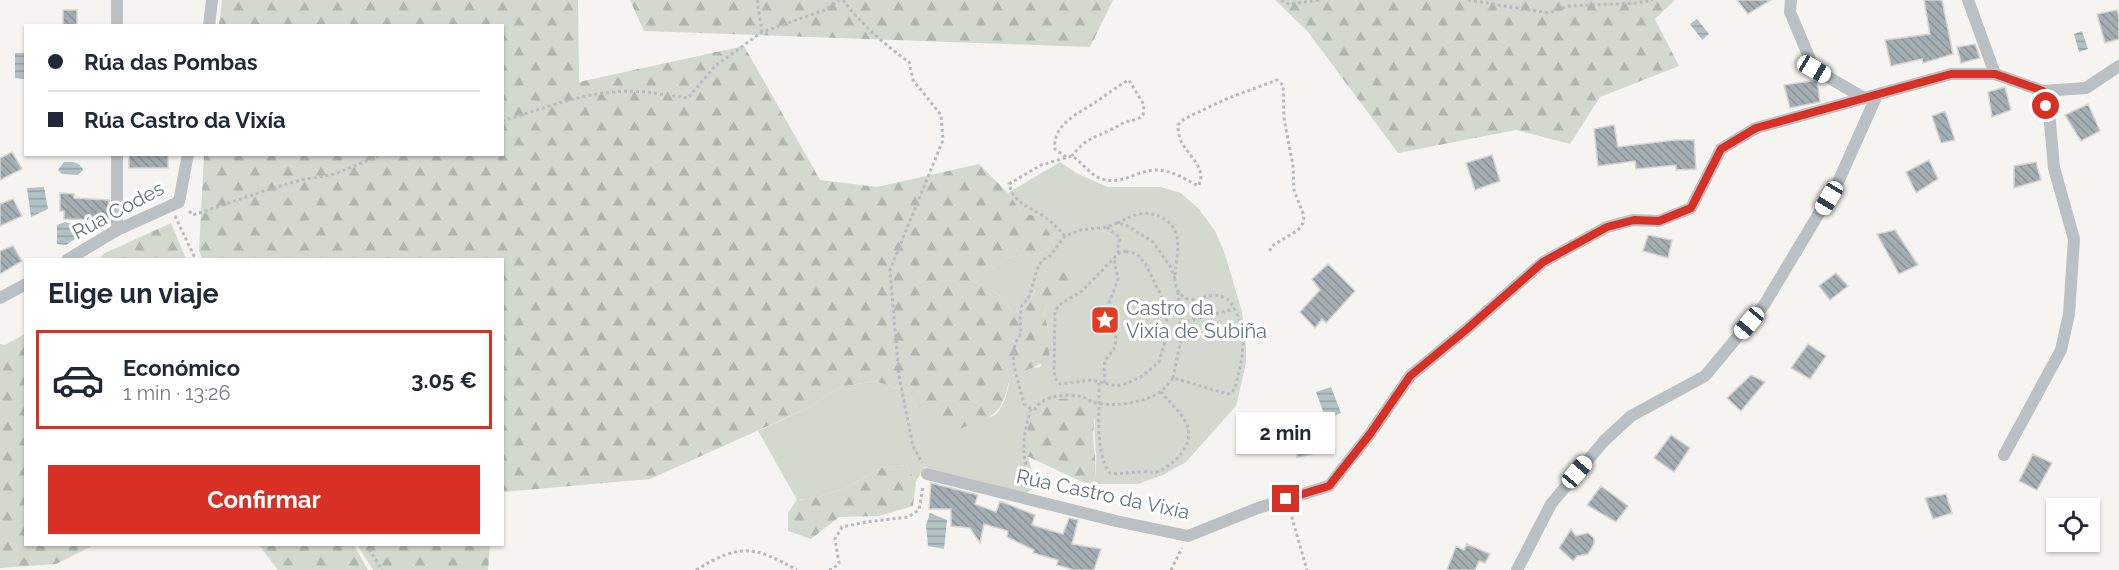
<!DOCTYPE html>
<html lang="es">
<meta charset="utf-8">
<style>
body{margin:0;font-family:Raleway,sans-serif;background:#f6f6f7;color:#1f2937;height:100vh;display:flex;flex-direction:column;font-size:22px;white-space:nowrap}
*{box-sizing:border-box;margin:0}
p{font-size:20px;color:#747a83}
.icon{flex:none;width:33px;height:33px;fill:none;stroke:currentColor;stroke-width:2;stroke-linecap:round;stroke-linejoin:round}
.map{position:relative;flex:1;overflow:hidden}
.side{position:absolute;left:24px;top:258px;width:480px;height:288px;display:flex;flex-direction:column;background:#fff;border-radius:0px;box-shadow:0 2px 4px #0004}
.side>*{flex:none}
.hud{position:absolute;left:24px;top:24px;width:480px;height:132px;border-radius:0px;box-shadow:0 2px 4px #0004;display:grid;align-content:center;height:132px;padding:0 24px;background:#fff}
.tools{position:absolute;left:2046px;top:498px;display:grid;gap:12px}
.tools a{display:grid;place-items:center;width:54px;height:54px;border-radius:0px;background:#fff;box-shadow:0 2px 4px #0004;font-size:30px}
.end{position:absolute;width:27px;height:27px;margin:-14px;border:8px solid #d93025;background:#fff;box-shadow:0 0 0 3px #fff}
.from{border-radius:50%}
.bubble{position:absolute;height:42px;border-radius:0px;background:#fff;box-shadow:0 2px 4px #0004;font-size:20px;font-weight:700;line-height:42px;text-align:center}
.car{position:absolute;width:18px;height:36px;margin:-18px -9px;border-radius:8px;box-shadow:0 0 4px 2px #0007;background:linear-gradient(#fff 24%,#345 0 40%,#fff 0 76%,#345 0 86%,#fff 0)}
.hud b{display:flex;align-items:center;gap:21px;height:57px;font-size:22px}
.hud b+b{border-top:2px solid #e0e1e3}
.hud i{width:15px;height:15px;background:#1f2937}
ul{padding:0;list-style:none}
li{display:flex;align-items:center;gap:18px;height:99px;margin:0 12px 9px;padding:0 12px;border:3px solid transparent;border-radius:0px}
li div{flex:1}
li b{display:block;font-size:22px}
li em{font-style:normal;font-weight:700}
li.current{border-color:#d93025}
li>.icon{width:54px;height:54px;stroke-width:1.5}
h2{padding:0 24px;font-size:27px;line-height:72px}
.primary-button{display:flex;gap:12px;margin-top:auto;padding:12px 24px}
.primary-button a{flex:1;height:69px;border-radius:0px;background:#d93025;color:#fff;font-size:24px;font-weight:700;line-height:69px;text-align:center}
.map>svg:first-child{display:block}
.green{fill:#d4d9d0}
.forest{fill:url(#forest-firs)}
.water{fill:url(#water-rules)}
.building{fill:url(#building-back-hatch);stroke:#d6d5d3;stroke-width:1.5}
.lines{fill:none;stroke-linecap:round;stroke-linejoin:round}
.path{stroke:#b7babc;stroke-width:3;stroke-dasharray:3 3;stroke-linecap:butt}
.minor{stroke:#bac0c3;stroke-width:12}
.route{stroke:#d93025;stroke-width:8}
.labels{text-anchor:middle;stroke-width:6;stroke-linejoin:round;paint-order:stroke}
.street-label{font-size:20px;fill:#637781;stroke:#fff}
.poi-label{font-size:20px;fill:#637781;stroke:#fff;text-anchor:start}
</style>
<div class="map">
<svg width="2119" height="570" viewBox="0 0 2119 570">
<defs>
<pattern id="forest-firs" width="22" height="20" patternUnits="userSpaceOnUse" patternTransform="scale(1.5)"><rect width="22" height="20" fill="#d4d9d0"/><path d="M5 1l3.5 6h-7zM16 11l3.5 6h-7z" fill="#b0b5ae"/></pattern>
<pattern id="water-rules" width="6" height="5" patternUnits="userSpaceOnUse" patternTransform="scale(1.5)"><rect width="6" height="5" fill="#b2c2c4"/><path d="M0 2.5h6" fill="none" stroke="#94a2a5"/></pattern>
<pattern id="building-back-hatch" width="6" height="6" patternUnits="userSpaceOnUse" patternTransform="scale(1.5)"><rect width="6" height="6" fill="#a4aeb2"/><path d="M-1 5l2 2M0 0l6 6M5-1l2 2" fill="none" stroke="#899296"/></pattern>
</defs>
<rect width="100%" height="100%" fill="#f5f4f0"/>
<path class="green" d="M1060 162 1076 173 1108 187H1161L1181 193 1199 209 1215 231 1225 254 1242 312 1246 347V363L1236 406 1186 462 1163 475 1138 484H1093C1100 463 1093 441 1095 419L1030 423C1025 446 1027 464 1038 485L1027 493 924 467 916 482 906 465 881 468 844 489 815 498 797 500 758 431 808 408 840 387 875 381 909 392 917 409C934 412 985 426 997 413 1006 402 1008 390 1010 377L1025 369 1040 367 1050 337 1044 313 1049 298 1070 294 1035 290 1028 305 1013 313 1004 299 991 289V271L1004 258 1044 252 1051 246 1022 213 1008 193Z"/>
<path class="forest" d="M222 0H578L579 82 744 46 820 180 877 187 979 164 1008 193 1022 213 1036 216 1050 234 1051 246 1044 252 1005 258 991 271V289L1004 299 1013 313 1028 305 1042 276 1077 270 1079 282 1071 294 1049 299 1044 313 1050 337 1049 357C1037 369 1025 369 1010 377 1001 419 994 415 957 430L917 409 909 392 875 381 840 387 808 408 650 479 503 492 502 260H203L199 251 204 155 502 154V26L219 25Z
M630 0H1113L1090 47 644 31Z
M1275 0H1675L1655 19 1679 66 1600 97 1570 144 1516 130 1398 153 1308 32Z
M171 223 186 259H100L103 254Z
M25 334 26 544 94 545 56 564 0 568V344L5 345Z
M1056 399C1068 399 1083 397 1091 408 1097 417 1093 427 1093 436 1094 453 1098 467 1093 484L1082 482 1027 456C1023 433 1031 405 1056 399Z
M906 465 916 482 913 506 879 516 839 517 811 539 788 531V513L797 500 815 498 844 489 881 468Z
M259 545H354L368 570H278Z
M357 545H490L488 570H373Z"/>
<path class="water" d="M1697 19 1709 34 1702 40 1690 24Z
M2082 31 2088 49 2079 52 2074 34Z
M15 53H25V79L15 78Z
M64 162C73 162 79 161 83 170L78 175 62 174 58 170Z
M44 187 48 209 31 217 27 188Z
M65 222 71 224 76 231 75 239 66 245 57 244V225Z
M1331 387 1341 413 1326 419 1316 392Z
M930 513 947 520 944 549 928 546 926 525Z"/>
<path class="building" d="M1737 0H1771L1748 14Z
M1924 0H1942L1953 54 1923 63 1922 59 1891 66 1885 40 1930 34Z
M63 10H77V26H63Z
M2117 10 2119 16V39L2105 43 2097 14Z
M1975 44 1980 58 1961 63 1957 47Z
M1817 80 1820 102 1790 108 1784 85Z
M2005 87 2011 110 1992 117 1988 92Z
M2088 104 2100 131 2081 141 2065 115Z
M1945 111 1955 140 1941 143 1932 116Z
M1614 125 1618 147 1675 140H1694L1696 169 1676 170V165L1636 169 1635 161 1598 166 1594 129Z
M12 152 22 169 0 180V158Z
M129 154H168V168H129Z
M1492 155 1500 181 1475 190 1466 163Z
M1929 160 1938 179 1916 193 1906 172Z
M2036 162 2041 180 2014 188V166Z
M60 193 74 194V198L109 200V220L64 219V211H60Z
M13 199 22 216 0 226V204Z
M1895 230 1918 265 1899 274 1877 234Z
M1648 235 1672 240 1668 258 1643 251Z
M13 246 22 261 0 274V251Z
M1328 264 1355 291 1326 323 1322 319 1315 328 1300 312 1320 290 1312 279Z
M1836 273 1848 286 1830 300 1819 286Z
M1808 344 1826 356 1810 379 1791 368Z
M1751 375 1765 382 1741 411 1727 398Z
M1315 424V435L1326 433 1329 451 1297 457 1299 428Z
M1671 435 1690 448 1674 472 1654 458Z
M2033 454 2052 463 2037 490 2019 481Z
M931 483 978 495 975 504 996 512 1000 501 1035 515 1032 525 1063 534 1069 518 1078 520 1072 544 1101 549 1094 570H1074L1057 565 1058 560 1033 553 1034 550 1007 537 1008 531 984 524 980 543 970 528 951 526V509H929Z
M1601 486 1628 506 1616 522 1587 505Z
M1946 494 1952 513 1933 519 1925 498Z
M1571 529 1576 536 1588 533 1594 538V544L1588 554 1577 556 1573 561 1559 548Z
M1467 544 1490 554 1485 563 1479 561 1475 570H1447L1456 546 1464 550Z"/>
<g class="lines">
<path class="path" d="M757 0 762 32
M843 0C859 22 886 46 909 62L913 80 941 115 943 140 890 270 899 376 913 446 922 463
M1281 0 1289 4 1319 0
M1468 0 1549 13 1568 6 1637 3 1653 0
M502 121C539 110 576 95 614 92 639 89 664 95 688 98L715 66 762 32 825 10 839 0
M1066 157 1055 149C1052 124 1080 113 1097 101 1108 94 1117 86 1129 80L1144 105 1143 115C1138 120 1133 120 1125 122 1121 124 1117 127 1112 129 1093 139 1087 137 1072 156
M189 211 193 215 267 190 301 180 335 174 383 154
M175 216 196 260
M1117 223C1134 215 1147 208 1164 219 1192 236 1167 273 1178 291 1190 309 1205 292 1220 296 1229 298 1232 304 1236 312 1248 338 1242 361 1235 388L1232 393 1228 394 1173 378C1169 382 1165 389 1160 392 1144 403 1114 407 1096 403 1091 402 1087 399 1083 397 1068 393 1043 395 1035 409H1031L1024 404 1013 362 1015 344 1021 333 1020 315 1022 305 1028 299 1032 288 1037 269 1042 260 1050 256 1065 236 1081 230 1107 227 1117 223 1126 225 1153 242 1170 266 1176 281
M1107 227 1120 238 1117 250 1119 253
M1065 236C1058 228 1052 222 1043 216 1029 207 1013 202 1009 184L1041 165 1072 156C1083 163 1090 175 1102 179 1121 185 1135 172 1153 170 1169 169 1184 178 1198 186 1208 170 1189 156 1182 143 1179 138 1178 131 1178 125L1184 119 1226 99 1277 80 1283 85 1284 118 1293 166 1294 190 1304 216 1303 223 1298 230 1272 246 1269 252
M1126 251 1137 254 1146 265 1166 306 1167 334 1159 362 1141 377 1125 384 1116 386 1092 380 1060 384 1055 378 1054 369 1055 312 1059 305 1082 291 1119 253Z
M1181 323 1234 309
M1173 378 1181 339 1178 291
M1099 383C1100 408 1094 453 1110 473 1122 475 1135 471 1148 472 1152 472 1153 473 1157 472 1174 465 1195 445 1187 425 1182 413 1169 402 1161 392
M1105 383 1104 367 1105 361 1115 347 1116 337 1112 327 1109 303 1118 279 1114 258
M1031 409C1022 438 1019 461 1036 488
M1290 511 1307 570
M366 544 382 570
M696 570C740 543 754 546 797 570
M829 570 833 569 839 563 835 539 842 527 866 522 908 517 919 510 923 487
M1171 570 1182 548"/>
<path class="minor" d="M117 0V26
M1791 0 1790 12 1814 69 1864 98
M1968 0 1995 74
M209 26 212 0
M117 154V230
M67 260 117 230 179 202 188 154
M0 298 26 284
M2004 455 2061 350 2069 314 2074 239 2054 168 2050 122 2043 91
M927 474 1116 521 1188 536 1258 508 1329 486 1370 434 1410 376 1467 329 1543 262 1607 227 1633 220 1659 221 1691 208 1721 149 1756 128 1951 74H1995L2043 91 2086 88 2119 66
M1517 570 1551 504 1604 441 1631 416 1705 376 1764 305 1839 180 1877 95"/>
</g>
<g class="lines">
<path class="route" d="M1286 499 1329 486 1370 434 1410 376 1467 329 1543 262 1607 227 1634 220 1659 221 1691 208 1721 149 1756 128 1951 74H1995L2043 91 2046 106"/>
</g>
<defs>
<g id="sight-square" transform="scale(1.5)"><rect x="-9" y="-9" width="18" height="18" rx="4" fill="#e23d23" stroke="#fff"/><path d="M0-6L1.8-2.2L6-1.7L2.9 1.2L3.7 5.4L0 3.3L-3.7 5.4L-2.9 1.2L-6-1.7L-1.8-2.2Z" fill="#fff"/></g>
</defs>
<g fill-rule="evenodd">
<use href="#sight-square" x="1105" y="320"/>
</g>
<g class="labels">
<g class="street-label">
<text transform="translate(118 210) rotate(-28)" y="7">Rúa Codes</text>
<text transform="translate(1103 494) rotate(12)" y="7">Rúa Castro da Vixía</text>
</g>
<g class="poi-label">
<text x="1126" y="315">Castro da<tspan x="1126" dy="23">Vixía de Subiña</tspan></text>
</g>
</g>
</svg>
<div class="tools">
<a><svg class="icon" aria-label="locate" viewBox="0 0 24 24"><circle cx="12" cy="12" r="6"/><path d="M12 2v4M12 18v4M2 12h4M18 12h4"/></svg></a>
</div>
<i class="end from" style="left:2046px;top:106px"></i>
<i class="end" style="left:1286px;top:499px"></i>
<div class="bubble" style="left:1236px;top:412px;width:99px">2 min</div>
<i class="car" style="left:1814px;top:69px;rotate:120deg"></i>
<i class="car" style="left:1829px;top:198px;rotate:211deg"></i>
<i class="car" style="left:1749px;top:323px;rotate:220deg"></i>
<i class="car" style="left:1577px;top:472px;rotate:40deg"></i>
<div class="hud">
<b><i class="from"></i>Rúa das Pombas</b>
<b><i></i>Rúa Castro da Vixía</b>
</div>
<section class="side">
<h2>Elige un viaje</h2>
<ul>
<li class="current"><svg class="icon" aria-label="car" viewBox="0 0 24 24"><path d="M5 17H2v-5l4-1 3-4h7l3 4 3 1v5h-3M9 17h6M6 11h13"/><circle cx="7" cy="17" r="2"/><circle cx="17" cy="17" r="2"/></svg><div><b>Económico</b><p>1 min · 13:26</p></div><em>3.05 €</em></li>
</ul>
<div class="primary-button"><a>Confirmar</a></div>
</section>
</div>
